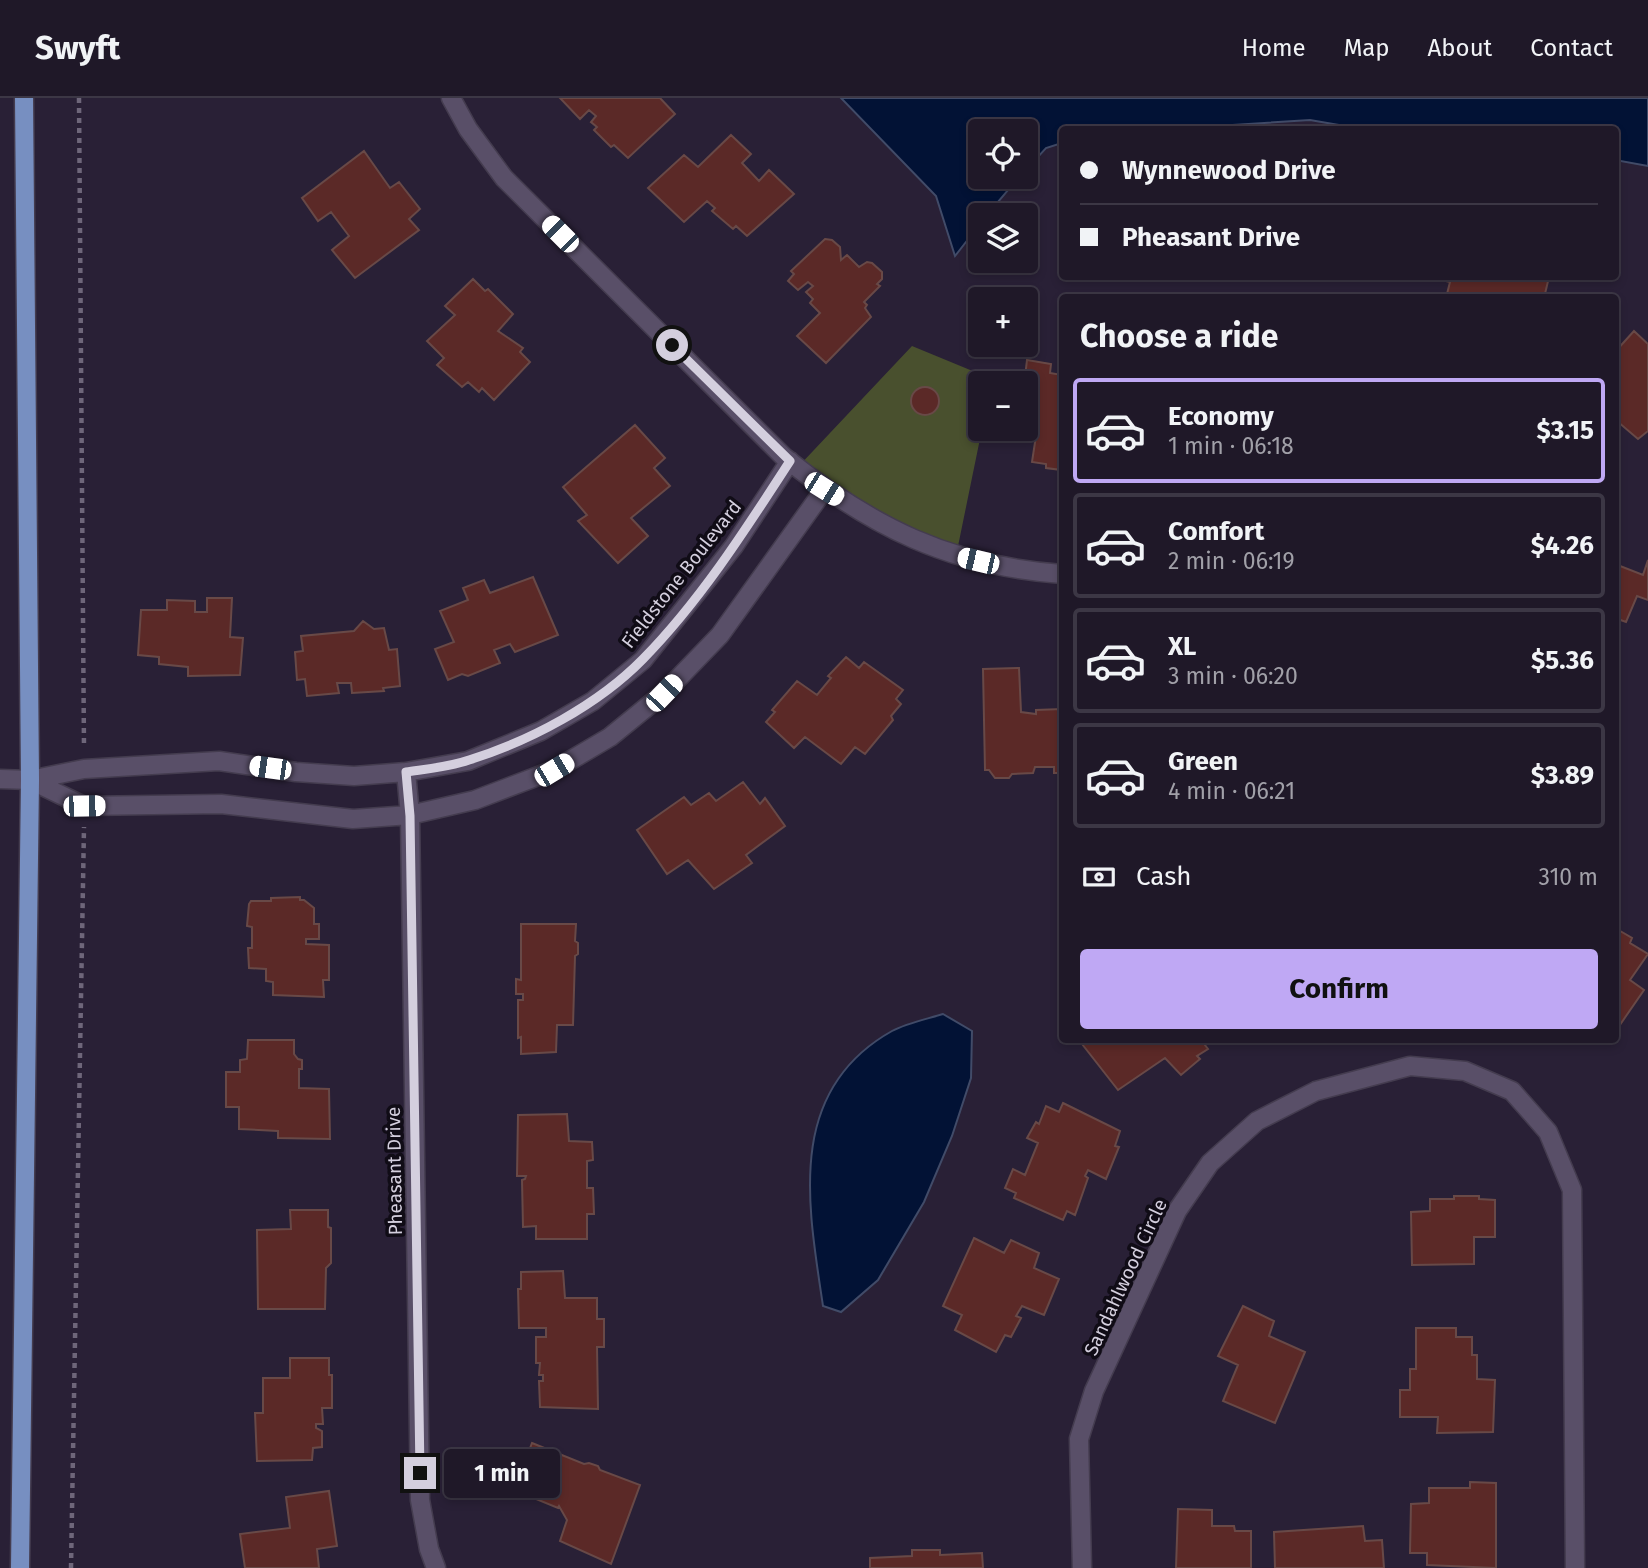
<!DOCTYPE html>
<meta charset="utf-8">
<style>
body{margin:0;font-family:"Fira Sans",sans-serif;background:#2c2534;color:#f1f3f6;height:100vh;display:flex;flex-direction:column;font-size:26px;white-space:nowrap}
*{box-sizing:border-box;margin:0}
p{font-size:23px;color:#a1a0a8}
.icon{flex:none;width:38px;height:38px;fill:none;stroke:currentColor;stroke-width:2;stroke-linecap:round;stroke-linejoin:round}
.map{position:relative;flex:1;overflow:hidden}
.side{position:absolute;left:1059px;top:196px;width:560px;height:749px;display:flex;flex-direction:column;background:#1f1828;border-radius:7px;box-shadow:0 4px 10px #0003,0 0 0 2px #3c3745}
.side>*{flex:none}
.banner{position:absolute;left:1059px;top:28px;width:560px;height:154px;border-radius:7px;box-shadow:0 4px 10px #0003,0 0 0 2px #3c3745;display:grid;align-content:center;height:154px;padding:0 21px;background:#1f1828}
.controls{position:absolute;left:968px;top:21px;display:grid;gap:14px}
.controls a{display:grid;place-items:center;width:70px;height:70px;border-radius:7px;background:#1f1828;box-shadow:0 4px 10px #0003,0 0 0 2px #3c3745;font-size:35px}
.end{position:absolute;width:32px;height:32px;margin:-16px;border:9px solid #d4cfde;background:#111;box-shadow:0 0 0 4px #111}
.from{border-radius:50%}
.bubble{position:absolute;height:49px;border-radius:7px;background:#1f1828;box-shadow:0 4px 10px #0003,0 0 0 2px #3c3745;font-size:23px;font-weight:700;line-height:49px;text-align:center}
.car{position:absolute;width:21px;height:42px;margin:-21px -10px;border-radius:9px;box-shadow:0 0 5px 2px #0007;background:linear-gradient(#fff 24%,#345 0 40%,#fff 0 76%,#345 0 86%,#fff 0)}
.banner b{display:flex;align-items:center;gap:24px;height:66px;font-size:26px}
.banner b+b{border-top:2px solid #3c3745}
.banner i{width:18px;height:18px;background:#f1f3f6}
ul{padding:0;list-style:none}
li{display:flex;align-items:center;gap:21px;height:105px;margin:0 14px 10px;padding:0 7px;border:4px solid #3c3745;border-radius:7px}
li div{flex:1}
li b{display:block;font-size:26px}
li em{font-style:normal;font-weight:700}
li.selected{border-color:#bfa8f4}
li>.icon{width:63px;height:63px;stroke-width:1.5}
h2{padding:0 21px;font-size:32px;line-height:84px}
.pay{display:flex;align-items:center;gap:18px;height:77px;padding:0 21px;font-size:26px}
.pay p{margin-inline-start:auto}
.action{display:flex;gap:14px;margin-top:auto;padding:14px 21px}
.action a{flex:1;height:80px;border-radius:7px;background:#bfa8f4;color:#111;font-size:28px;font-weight:700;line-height:80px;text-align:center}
header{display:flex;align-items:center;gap:42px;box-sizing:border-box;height:98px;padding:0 35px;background:#1f1828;border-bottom:2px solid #3c3745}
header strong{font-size:33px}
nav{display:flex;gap:38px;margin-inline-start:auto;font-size:24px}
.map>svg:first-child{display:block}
.green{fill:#49502e}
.water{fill:#021235;stroke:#414b68;stroke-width:2}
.building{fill:#5b2927;stroke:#684947;stroke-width:2}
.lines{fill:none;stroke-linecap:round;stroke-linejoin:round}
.minor-casing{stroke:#443c4f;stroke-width:21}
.major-casing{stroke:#443c4f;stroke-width:21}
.path{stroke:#6e667a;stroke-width:4.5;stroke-dasharray:5 5;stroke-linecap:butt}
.minor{stroke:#594f68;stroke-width:18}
.major{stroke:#778fc1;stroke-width:18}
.route{stroke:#d4cfde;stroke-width:9}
.labels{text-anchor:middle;stroke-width:7;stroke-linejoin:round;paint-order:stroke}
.street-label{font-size:19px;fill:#d4cfde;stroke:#100c16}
</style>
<header>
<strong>Swyft</strong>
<nav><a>Home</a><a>Map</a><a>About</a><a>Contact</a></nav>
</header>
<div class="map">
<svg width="1648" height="1470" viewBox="0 0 1648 1470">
<rect width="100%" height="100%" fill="#292036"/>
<path class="green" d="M912 248 992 281V285H980V331H982L956 458 797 370Z"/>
<path class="water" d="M841 0H1648V68L1615 62V32H1368L1310 22 1153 32H1062V45L1046 50 1026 72V33H980V79H1019L987 117H980V126L955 158 936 98Z
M943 916 972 933 971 980 952 1038 924 1104 878 1182 841 1214 823 1208C808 1107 785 993 892 933 907 925 927 921 943 916Z"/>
<path class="building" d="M560 0H660L675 16 628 60 614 47 611 49 594 32 597 29 591 24 596 18 589 12 580 21Z
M731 37 751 56 742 65 759 83 769 72 794 96 747 138 736 128 733 131 712 113 715 110 707 103 684 124 648 90 684 57 698 69Z
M364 53 390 90 399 84 420 111 409 121 419 132 355 180 332 152 349 138 331 114 318 123 302 100Z
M825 141 832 142 840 149 841 162 847 157 859 169 867 164 872 165 882 174V181L877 186 880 188 864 204 867 207 865 210 871 219 826 265 797 238 820 215 810 205 813 201 806 194 813 188 808 184 798 192 788 183 794 176 791 173Z
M1448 178H1547L1549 179 1544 200H1446L1450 184 1446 183Z
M473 181 485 193 488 191 513 216 498 233 523 250 520 254 530 264 494 302 482 290 479 294 468 284 462 289 437 267 444 260 427 243 455 217 445 208Z
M1634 233 1648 246V333L1638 341 1617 323 1615 325V254Z
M1027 262 1051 266 1050 275 1062 277V372L1046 370V366L1032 364 1036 338H1032L1031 343 995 337V331H1026V285H1002L1003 276 1025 279Z
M911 303a14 14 0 1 1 28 0a14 14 0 1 1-28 0Z
M635 327 665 360 654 370 670 388 631 420 648 438 618 465 578 423 587 417 563 389Z
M1648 462V502L1637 498 1626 524 1615 520V466L1643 477Z
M533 479 558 537 515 554 510 546 494 552 500 565 468 578 462 576 448 582 435 551 454 544 440 513 468 502 463 490 484 482 490 495Z
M207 500H232L230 539 243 540 240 577 188 578V569L159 566V559L138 557 141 512H167V502L195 503V514H207Z
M363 523 374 531 384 530 389 552 397 551 400 588 383 590 384 593 352 595 351 585H337L339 595 307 598 305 581 297 582 295 554 303 553 301 538 354 533Z
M846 559 859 570 864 564 903 592 896 601 901 606 891 618 893 622 865 656 855 649 841 666 805 639 794 650 766 624 775 614 772 612 797 583 817 597 831 580 828 578Z
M1019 570 1021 614 1036 616V612L1062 611V675H1054V669H1035L1033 675 1012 676 1009 680H995L989 672H985L983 571Z
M743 684 760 706 765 700 785 728 746 757 752 765 714 791 688 762 667 776 637 732 684 699 691 707 709 695 716 703Z
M300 799V802H304L314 810V826H319V841H306V846L329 847V882H323L324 899 273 897V884L266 883V871L249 870 248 850H252V829L247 828 249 806 251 803H271V800Z
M521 826H576L575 843 578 845V856L575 858 573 927H557L556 954 521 956V939L518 940V902H523V896H516V881L521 882Z
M1615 830 1632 840 1630 845 1648 856 1630 882 1644 892 1615 934Z
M248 942H294V956L298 961 302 962V971H299V990L329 991 330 1041 278 1040V1033L239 1031V1009H226V974H240V962L247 961Z
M1087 942H1201L1208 951 1197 958 1200 961 1181 977 1165 960 1118 992 1082 946Z
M1063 1005 1120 1033 1115 1048 1119 1049 1106 1081 1088 1072 1085 1078 1088 1080 1075 1117 1067 1113 1063 1122 1014 1100 1016 1095 1005 1090 1013 1071 1025 1077 1038 1045 1027 1040 1036 1024 1039 1026 1046 1008 1059 1014Z
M567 1016 569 1043 592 1044 593 1062 587 1063V1090H593L594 1116H587V1141H536V1128L523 1129 522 1082 525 1081 526 1078H517L518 1017Z
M1454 1098H1479V1101L1495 1102V1139H1474V1166L1412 1167 1411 1114 1430 1113V1101H1454Z
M290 1112H328V1129L331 1130V1165L326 1170 325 1211H258L257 1132 291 1131Z
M974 1140 1004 1155 1011 1142 1039 1155 1034 1170 1059 1181 1044 1217 1022 1208 1016 1218 1021 1220 1011 1239 1005 1237 996 1254 955 1232 962 1217 943 1208Z
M563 1173 565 1200H597V1221H604V1249H597L598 1311 540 1309 539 1283H543V1277H539L540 1265H536V1239H546V1230H519L518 1191H521V1174Z
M1243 1208 1274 1223 1269 1238 1305 1254 1275 1325 1223 1303 1238 1267 1218 1258Z
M1416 1230H1456V1239H1472V1257H1477V1281L1495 1282 1493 1334 1437 1335 1438 1319H1400V1292H1410V1271H1416Z
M290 1260H329V1277H332V1310H322L323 1326H316V1330L322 1333V1349L313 1350 312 1362 257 1363 255 1315H263V1280H290Z
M532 1345 584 1366 589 1365 598 1368 600 1372 640 1387 611 1466 560 1443 567 1422 559 1408 558 1410 514 1392Z
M1470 1384 1496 1385V1470L1427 1467V1455H1410L1411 1406 1429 1405V1390H1470Z
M329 1393 337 1448 317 1451 319 1470H245L240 1436 290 1430 286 1399Z
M1178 1411 1212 1412V1428H1234L1235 1433H1251V1470H1176Z
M1363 1428 1365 1443 1382 1442 1384 1470H1275L1274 1434Z
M912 1452H940V1457L982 1455 983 1470H870V1460L912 1458Z"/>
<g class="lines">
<g class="minor-casing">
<path id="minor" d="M451 0 468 31 504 80 784 359C871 429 950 468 1062 476
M406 674 410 717 420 1402 429 1451 436 1470
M0 681 30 682 84 671 219 663 296 674 354 678 406 674 468 663 541 633 593 603 643 562 734 448 790 363
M30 682 84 708 221 706 353 721 410 717 475 702 554 672 610 639 664 595 720 537 824 392
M1082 1470 1079 1341 1094 1293 1177 1113 1210 1065 1257 1023 1316 993 1410 968 1465 973 1512 993 1548 1034 1572 1092 1575 1470"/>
</g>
<g class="major-casing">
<path id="major" d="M20 1470 30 682 24 0"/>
</g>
<path class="path" d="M79 0 84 650
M71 1470 84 729"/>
<use href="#minor" class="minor"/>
<use href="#major" class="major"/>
</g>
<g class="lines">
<path class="route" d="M420 1375 410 718 406 674C426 671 449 669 469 662 530 643 598 607 643 561 700 503 746 431 790 363L672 247"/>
</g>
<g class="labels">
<g class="street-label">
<text transform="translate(681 476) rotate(-52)" y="7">Fieldstone Boulevard</text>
<text transform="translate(394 1073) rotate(-91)" y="7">Pheasant Drive</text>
<text transform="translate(1125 1179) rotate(-65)" y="7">Sandahlwood Circle</text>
</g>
</g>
</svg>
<div class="controls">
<a><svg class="icon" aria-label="locate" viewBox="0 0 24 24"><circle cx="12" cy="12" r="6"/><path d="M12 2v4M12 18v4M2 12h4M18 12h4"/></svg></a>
<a><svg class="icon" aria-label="layers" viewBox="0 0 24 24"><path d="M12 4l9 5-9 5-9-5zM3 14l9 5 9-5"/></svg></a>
<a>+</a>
<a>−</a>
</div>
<i class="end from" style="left:672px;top:247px"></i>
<i class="end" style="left:420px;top:1375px"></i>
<div class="bubble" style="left:444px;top:1351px;width:116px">1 min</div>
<i class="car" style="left:560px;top:136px;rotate:315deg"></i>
<i class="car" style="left:824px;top:391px;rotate:122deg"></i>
<i class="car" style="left:978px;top:463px;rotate:283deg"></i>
<i class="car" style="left:664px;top:595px;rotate:44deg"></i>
<i class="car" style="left:270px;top:670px;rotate:278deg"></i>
<i class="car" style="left:554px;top:672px;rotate:59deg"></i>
<i class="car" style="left:84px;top:708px;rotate:89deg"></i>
<div class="banner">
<b><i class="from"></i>Wynnewood Drive</b>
<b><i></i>Pheasant Drive</b>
</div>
<section class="side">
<h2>Choose a ride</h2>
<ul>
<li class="selected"><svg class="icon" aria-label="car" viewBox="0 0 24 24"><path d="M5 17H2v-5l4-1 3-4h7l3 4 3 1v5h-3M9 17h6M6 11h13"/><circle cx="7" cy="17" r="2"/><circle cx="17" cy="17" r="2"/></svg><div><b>Economy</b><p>1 min · 06:18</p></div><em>$3.15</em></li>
<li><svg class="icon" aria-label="car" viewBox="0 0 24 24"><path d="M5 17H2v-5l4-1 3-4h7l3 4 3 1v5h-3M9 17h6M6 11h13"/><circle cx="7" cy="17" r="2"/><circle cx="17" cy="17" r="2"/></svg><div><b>Comfort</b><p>2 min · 06:19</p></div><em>$4.26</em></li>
<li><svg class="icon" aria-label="car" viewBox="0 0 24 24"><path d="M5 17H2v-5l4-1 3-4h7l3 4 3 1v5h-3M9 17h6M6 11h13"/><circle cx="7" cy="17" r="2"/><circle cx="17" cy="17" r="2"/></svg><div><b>XL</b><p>3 min · 06:20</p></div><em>$5.36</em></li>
<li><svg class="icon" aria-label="car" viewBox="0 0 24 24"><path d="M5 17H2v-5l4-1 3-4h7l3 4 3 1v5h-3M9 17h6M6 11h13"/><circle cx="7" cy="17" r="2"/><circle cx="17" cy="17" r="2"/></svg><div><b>Green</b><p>4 min · 06:21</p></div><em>$3.89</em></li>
</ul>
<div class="pay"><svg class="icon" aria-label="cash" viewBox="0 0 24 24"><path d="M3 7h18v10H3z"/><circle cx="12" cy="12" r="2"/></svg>Cash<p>310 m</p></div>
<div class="action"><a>Confirm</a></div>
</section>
</div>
